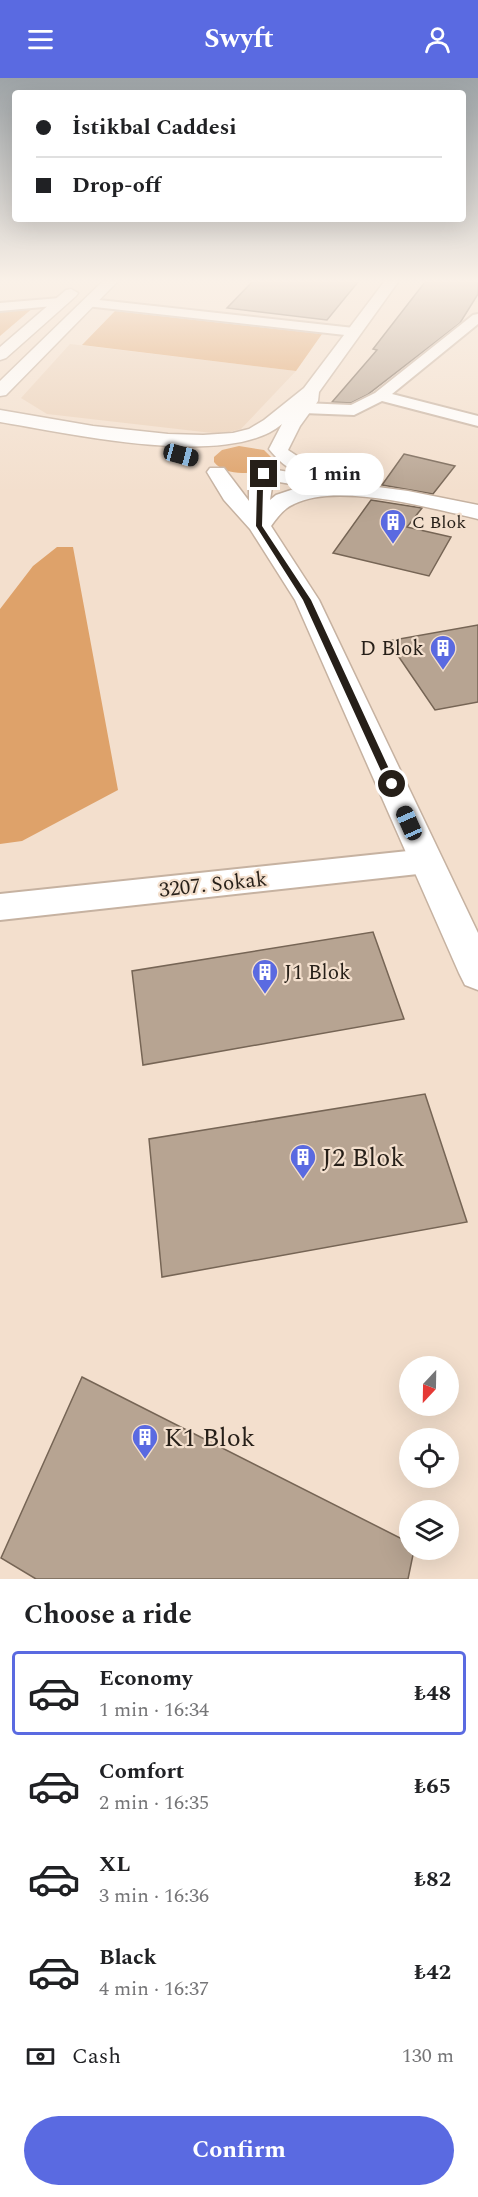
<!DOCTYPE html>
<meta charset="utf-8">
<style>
body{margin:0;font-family:Spectral,serif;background:#f6f6f6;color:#202124;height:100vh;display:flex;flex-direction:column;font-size:22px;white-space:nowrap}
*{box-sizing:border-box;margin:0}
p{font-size:20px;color:#757577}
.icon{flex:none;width:33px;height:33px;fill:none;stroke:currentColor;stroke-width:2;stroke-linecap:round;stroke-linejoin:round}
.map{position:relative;height:1501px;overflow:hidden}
.details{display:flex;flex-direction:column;background:#fff;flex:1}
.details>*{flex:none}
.top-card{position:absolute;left:12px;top:12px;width:454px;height:132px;border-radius:6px;box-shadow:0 6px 24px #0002;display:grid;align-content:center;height:132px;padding:0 24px;background:#fff}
.needle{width:39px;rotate:202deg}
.tools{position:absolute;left:399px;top:1278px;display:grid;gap:12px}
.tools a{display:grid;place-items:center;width:60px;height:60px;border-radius:50%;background:#fff;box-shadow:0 6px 24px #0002;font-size:30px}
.end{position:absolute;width:27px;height:27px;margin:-14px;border:8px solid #261f18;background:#fff;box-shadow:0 0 0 3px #fff}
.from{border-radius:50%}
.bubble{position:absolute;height:42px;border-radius:21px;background:#fff;box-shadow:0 6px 24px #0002;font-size:20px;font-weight:700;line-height:42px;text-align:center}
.car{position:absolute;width:18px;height:36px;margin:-18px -9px;border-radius:8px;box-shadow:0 0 4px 2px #0007;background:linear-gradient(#222 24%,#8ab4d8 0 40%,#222 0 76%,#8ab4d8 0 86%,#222 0)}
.top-card b{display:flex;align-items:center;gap:21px;height:57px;font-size:22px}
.top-card b+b{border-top:2px solid #e0e0e0}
.top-card i{width:15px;height:15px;background:#202124}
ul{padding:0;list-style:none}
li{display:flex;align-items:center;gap:18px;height:84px;margin:0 12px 9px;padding:0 12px;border:3px solid transparent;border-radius:6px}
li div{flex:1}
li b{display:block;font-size:22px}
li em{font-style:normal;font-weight:700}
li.active{border-color:#5a6ae1}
li>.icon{width:54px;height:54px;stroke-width:1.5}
h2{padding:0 24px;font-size:27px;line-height:72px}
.pay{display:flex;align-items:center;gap:15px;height:66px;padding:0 24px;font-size:22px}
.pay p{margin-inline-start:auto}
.button{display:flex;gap:12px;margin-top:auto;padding:12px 24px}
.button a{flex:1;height:69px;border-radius:36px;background:#5a6ae1;color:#fff;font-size:24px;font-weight:700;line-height:69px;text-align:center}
header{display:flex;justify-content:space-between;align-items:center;height:78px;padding:0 24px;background:#5a6ae1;color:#fff;font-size:27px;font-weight:700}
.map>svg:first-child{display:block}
.built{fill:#ebd1b9}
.green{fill:#dea26a}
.building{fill:#b7a492;stroke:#766555;stroke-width:1.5}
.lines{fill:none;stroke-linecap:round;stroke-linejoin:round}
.minor-casing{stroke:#c6b2a1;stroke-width:4}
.tertiary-casing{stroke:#c6b2a1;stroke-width:3}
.secondary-casing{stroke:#c6b2a1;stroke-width:3}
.minor{fill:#fff;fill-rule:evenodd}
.tertiary{fill:#fff;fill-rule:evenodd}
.secondary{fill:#fff;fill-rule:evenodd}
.route{fill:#261f18}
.labels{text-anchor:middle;stroke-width:4.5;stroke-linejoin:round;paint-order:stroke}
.far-poi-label{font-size:18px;fill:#261f18;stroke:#f3dfcd;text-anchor:start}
.poi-label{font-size:21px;fill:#261f18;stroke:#f3dfcd;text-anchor:end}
.street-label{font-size:21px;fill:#261f18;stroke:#f3dfcd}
.near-poi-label{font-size:26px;fill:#261f18;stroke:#f3dfcd;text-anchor:start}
</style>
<header><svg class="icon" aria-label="menu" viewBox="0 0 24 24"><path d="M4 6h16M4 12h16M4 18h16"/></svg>Swyft<svg class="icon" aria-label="person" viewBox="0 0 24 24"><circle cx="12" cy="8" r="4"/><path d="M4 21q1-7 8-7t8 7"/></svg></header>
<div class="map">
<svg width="478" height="1501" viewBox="0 0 478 1501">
<rect width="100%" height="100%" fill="#f3dfcd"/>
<path class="built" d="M70 266 296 293 241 351 221 356 47 336 21 320Z"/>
<path class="green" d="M34 229 0 258V232Z
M115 233 322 256 296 293 82 267Z
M239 368 264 372 272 380 271 385C258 398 226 399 214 384V379L222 372Z
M57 469H73L118 712 22 763 0 766V531L33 488Z"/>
<path class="building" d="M252 204H358L327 242 227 230Z
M425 204H478V216L460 245 367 317 351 325 332 324 377 272 373 271Z
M404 376 455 388 433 416 382 407Z
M371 422 422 430 407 449 451 459 429 498 333 475Z
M478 547V624L435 632 388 563Z
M373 854 404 941 143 987 132 893Z
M425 1016 467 1144 162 1199 149 1061Z
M82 1299 410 1465V1472H414L408 1501H36L1 1480Z"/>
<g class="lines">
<g class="minor-casing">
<path id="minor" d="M60 220 64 221 66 224 64 227 0 233V225Z
M90 221 354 250 361 254 354 258 86 228 84 225Z
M478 236V246L392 316 478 338V348L382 323 354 337 303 335 295 330 303 325 351 327 375 315 473 237Z
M427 771 437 775 442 783 437 791 427 795 0 842V816Z"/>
</g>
<g class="tertiary-casing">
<path id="tertiary" d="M384 204H398L319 314 318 323 300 348 288 372 306 384 354 399 357 403 355 406 408 413 478 427V441C431 430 337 404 294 426 284 430 277 440 271 448L319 522 478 855V912L465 907 459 895 295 522 250 451 224 422 207 394 210 390H224L249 423V412L257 392 264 390 302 396C287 391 278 382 269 371L282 346C229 392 67 355 0 344V332L93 348 168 356 203 357 233 355 249 351 264 342 304 310ZM273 403 303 408 276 417 270 422Z"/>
</g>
<g class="secondary-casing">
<path id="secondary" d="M102 204H117L6 317 0 318V303Z
M71 211 78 215 76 218 6 280 0 282V269L66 212Z"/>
</g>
<use href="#minor" class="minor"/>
<use href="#tertiary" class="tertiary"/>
<use href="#secondary" class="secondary"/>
</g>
<linearGradient id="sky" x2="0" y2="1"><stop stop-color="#9ea4a7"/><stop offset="0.49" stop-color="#faf1e8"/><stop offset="1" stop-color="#faf1e8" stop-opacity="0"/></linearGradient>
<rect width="478" height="414" fill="url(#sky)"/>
<path class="route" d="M264 394 267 396 263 411 262 448 311 522 396 706 395 708 392 709 387 706 303 522 256 448 257 411 261 396Z"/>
<defs>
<g id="building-pin" transform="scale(1.35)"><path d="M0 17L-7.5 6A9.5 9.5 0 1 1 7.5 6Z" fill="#5a6ae1" stroke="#f3dfcd"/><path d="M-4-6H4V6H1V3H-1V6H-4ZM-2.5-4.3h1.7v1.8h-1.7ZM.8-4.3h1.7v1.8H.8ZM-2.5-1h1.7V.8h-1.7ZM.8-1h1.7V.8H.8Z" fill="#fff"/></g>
</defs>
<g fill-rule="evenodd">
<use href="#building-pin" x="393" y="444"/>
<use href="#building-pin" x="443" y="570"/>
<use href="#building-pin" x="265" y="894"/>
<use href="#building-pin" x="303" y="1079"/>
<use href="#building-pin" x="145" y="1359"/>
</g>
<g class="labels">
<g class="far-poi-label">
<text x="412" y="450">C Blok</text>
</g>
<g class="poi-label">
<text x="424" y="577">D Blok</text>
<text x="284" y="901" text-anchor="start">J1 Blok</text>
</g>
<g class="street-label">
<text transform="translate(213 806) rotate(-6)" y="7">3207. Sokak</text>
</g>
<g class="near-poi-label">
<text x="322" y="1088">J2 Blok</text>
<text x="164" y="1368">K1 Blok</text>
</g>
</g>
</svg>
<div class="tools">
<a><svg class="needle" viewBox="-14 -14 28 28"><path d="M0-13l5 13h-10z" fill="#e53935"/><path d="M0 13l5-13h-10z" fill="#757577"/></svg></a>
<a><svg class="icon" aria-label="locate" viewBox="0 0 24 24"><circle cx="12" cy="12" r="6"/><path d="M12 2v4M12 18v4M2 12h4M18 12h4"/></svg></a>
<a><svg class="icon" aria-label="layers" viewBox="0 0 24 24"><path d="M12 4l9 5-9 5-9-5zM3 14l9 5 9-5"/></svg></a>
</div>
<i class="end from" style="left:392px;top:706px"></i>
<i class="end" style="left:264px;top:396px"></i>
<div class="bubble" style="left:285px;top:375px;width:99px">1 min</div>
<i class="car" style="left:181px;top:377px;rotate:105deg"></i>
<i class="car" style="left:409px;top:745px;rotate:336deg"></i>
<div class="top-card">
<b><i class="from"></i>İstikbal Caddesi</b>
<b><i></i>Drop-off</b>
</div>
</div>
<section class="details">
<h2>Choose a ride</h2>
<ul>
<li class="active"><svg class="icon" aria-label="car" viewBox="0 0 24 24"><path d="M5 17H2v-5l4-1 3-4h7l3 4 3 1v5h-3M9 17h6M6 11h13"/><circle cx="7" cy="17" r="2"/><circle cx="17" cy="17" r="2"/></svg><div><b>Economy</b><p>1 min · 16:34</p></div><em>₺48</em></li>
<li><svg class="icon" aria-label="car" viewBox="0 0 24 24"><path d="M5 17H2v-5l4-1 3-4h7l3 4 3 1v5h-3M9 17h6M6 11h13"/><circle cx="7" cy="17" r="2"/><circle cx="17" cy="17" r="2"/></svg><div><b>Comfort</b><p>2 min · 16:35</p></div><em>₺65</em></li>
<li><svg class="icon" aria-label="car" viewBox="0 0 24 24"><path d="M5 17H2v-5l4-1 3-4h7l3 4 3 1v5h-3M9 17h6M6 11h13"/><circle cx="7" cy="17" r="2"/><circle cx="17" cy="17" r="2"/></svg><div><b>XL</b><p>3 min · 16:36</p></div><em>₺82</em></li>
<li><svg class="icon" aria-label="car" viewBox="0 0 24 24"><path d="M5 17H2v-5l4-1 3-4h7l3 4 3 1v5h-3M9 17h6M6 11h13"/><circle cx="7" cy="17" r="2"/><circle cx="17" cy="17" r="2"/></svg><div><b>Black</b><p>4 min · 16:37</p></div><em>₺42</em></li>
</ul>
<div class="pay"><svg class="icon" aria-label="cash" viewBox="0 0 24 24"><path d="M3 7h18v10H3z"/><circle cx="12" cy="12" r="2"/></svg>Cash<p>130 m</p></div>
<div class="button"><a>Confirm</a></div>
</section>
